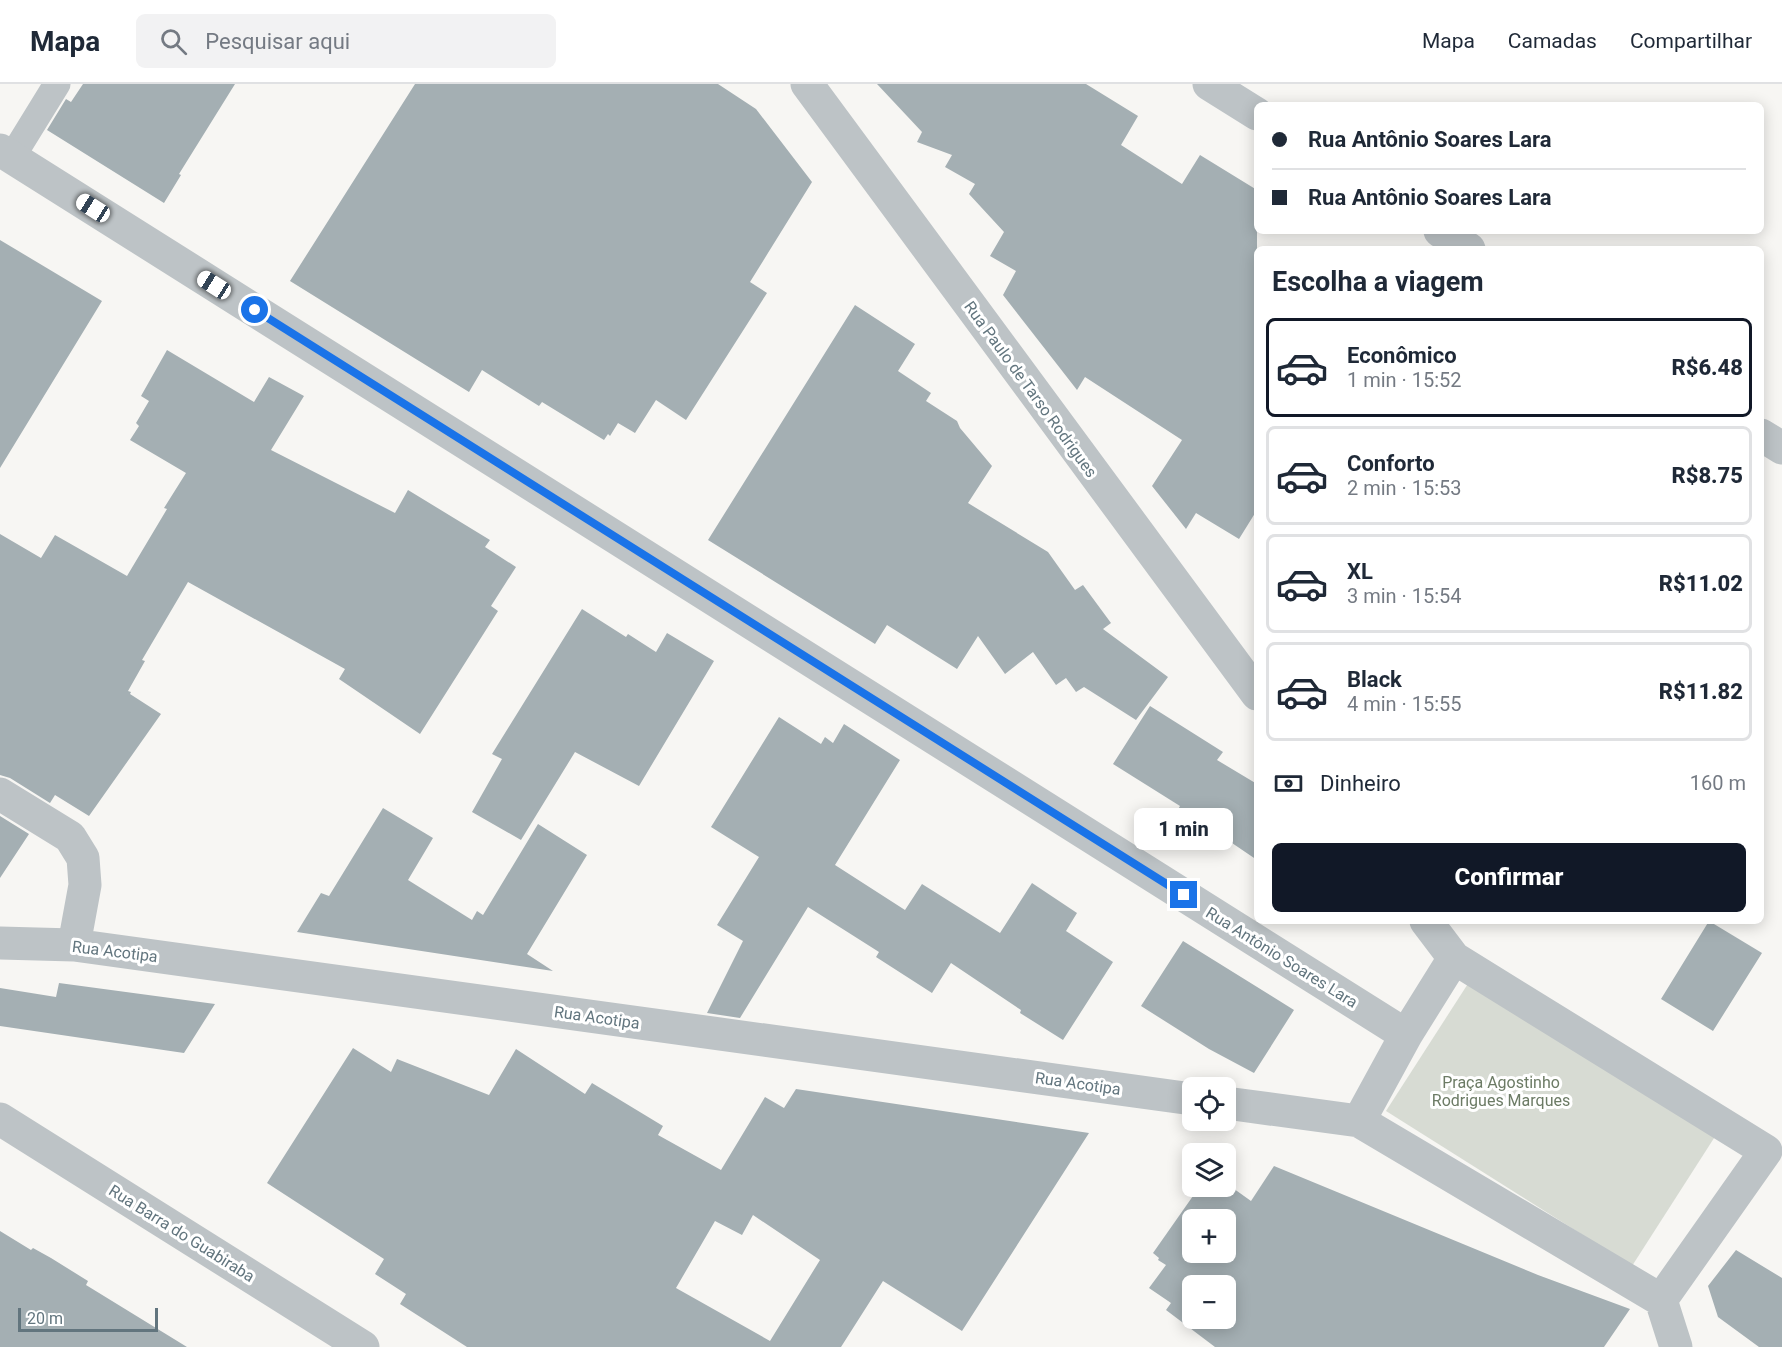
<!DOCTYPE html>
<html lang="pt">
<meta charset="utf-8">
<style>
body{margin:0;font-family:Roboto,sans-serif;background:#f2f2f3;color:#1f2937;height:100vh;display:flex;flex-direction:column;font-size:22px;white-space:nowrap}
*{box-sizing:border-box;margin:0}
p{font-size:20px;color:#747a83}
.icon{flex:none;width:33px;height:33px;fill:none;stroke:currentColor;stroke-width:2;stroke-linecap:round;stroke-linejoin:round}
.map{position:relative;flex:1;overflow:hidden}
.side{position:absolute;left:1254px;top:162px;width:510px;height:678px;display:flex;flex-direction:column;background:#fff;border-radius:9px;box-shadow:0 3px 15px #0003}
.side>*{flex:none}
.hud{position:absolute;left:1254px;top:18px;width:510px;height:132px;border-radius:9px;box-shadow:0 3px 15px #0003;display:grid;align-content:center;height:132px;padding:0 18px;background:#fff}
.fabs{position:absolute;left:1182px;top:993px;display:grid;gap:12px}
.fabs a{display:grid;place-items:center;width:54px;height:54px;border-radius:9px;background:#fff;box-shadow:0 3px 15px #0003;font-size:30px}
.scale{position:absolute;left:18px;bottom:15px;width:140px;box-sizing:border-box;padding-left:6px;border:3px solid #62757e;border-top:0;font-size:16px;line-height:21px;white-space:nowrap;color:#62757e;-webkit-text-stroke:4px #fff;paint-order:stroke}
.end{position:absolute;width:27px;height:27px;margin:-14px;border:8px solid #1a73e8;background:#fff;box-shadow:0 0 0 3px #fff}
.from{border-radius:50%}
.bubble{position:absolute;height:42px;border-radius:9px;background:#fff;box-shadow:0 3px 15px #0003;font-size:20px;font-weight:800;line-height:42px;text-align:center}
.car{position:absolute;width:18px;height:36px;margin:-18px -9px;border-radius:8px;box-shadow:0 0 4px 2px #0007;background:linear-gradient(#fff 24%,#345 0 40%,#fff 0 76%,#345 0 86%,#fff 0)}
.hud b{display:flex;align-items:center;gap:21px;height:57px;font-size:22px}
.hud b+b{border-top:2px solid #e0e1e3}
.hud i{width:15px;height:15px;background:#1f2937}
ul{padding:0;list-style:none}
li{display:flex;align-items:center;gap:18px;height:99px;margin:0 12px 9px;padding:0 6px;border:3px solid #e0e1e3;border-radius:9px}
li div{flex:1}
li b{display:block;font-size:22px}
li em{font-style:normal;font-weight:800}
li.selected{border-color:#111827}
li>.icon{width:54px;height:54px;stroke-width:1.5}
h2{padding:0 18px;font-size:27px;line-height:72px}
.pay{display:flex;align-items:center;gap:15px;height:66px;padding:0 18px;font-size:22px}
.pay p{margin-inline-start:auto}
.cta{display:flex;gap:12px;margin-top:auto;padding:12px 18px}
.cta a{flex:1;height:69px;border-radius:9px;background:#111827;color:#fff;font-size:24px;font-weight:800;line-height:69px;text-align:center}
header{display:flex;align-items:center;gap:36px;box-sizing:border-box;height:84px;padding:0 30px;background:#fff;border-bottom:2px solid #e0e1e3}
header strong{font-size:28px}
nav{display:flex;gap:33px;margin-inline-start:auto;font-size:21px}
.search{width:420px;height:54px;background:#f2f2f3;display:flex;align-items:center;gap:15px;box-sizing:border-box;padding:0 21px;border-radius:9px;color:#747a83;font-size:22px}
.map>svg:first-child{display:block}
.green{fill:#d7dbd3}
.building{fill:#a4afb3;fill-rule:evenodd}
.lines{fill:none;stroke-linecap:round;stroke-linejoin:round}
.service{stroke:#bdc3c6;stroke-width:27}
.minor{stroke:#bdc3c6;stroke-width:33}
.route{stroke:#1a73e8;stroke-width:8}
.labels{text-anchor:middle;stroke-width:6;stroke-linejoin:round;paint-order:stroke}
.street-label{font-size:16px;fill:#62757e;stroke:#fff}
.park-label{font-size:16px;fill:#6c7b65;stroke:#fff}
</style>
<header>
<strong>Mapa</strong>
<div class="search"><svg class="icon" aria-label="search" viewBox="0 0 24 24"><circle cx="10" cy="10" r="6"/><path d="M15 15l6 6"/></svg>Pesquisar aqui</div>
<nav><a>Mapa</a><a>Camadas</a><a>Compartilhar</a></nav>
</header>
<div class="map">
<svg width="1782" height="1263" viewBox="0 0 1782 1263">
<rect width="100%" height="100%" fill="#f7f6f3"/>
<path class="green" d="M1471 895 1716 1051 1632 1182 1386 1027Z"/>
<path class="building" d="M83 0H235L179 90 181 91 164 119 47 46 66 15 71 18Z
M415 0H718L756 25 812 98 750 198 767 209 686 336 656 316 635 349 618 339 610 352 608 350 604 356 542 318 539 322 482 286 469 308 290 197Z
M877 0H1086L1138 32 1121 61 1182 100 1200 71 1257 106V426L1239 455 1196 429 1186 445 1152 402 1182 356 1085 293 1077 306 1003 211 1016 187 990 172 1004 148 969 110 975 100 945 83 952 71 917 58 922 48Z
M0 156 102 217 0 384Z
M855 221 915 260 898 287 931 309 926 317 957 337 960 344 992 382 968 419 1048 468 1075 506 1083 501 1111 539 1103 545 1168 593 1136 636 1084 603 1076 608 1066 594 1056 601 1033 568 1005 590 978 552 957 585 887 541 875 560 708 456Z
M167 266 254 318 269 293 304 312 271 366 395 429 408 406 490 456 485 463 516 483 491 522 498 527 420 650 339 595 345 585 188 498 142 576 145 577 128 607 131 608 130 610 161 630 89 732 55 711 50 719 10 694 0 691V450L41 474 55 451 127 492 167 425 164 424 186 389 130 356 139 342 136 339 149 317 141 312Z
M582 525 626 553 628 550 656 568 667 549 714 577 639 702 575 668 521 756 472 728 502 675 492 670Z
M1150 622 1223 668 1217 676 1257 700V776L1232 759 1176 729 1180 722 1113 680Z
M779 633 821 660 825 653 833 659 844 640 900 676 835 781 905 826 922 800 1000 849 1032 799 1077 829 1066 847 1113 878 1063 956 1020 929 1021 926 951 879 932 909 876 873 879 868 808 823 740 934 707 929 743 857 717 841 759 773 711 743Z
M383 724 433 754 408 796 472 836 477 827 483 831 538 740 587 771 527 870 553 887 297 848 321 809 329 812Z
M0 732 29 750 0 794Z
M1709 837 1762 869 1713 947 1661 915Z
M1183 857 1294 926 1254 989 1209 965 1141 922Z
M59 899 215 920 184 969 0 942V904L56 913Z
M353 964 391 988 397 975 489 1011 516 965 585 1010 592 999 663 1042 658 1051 721 1086 765 1013 784 1024 796 1005 1089 1049 962 1247 883 1197 841 1263H467L400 1220 406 1210 375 1190 384 1175 267 1099ZM753 1131 820 1176 770 1257 676 1204 715 1137 742 1151Z
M1274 1082 1538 1191 1630 1225 1604 1263H1215L1166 1226 1171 1219 1149 1204 1166 1181 1158 1176 1159 1174 1153 1169 1200 1102H1230L1251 1117ZM1192 1136H1226V1168H1192ZM1192 1202H1226V1234H1192Z
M0 1147 31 1166 33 1164 51 1174 88 1197 86 1201 187 1263H0Z
M1736 1166 1782 1194V1263H1759L1718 1233 1708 1202Z"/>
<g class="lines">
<path class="service" d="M12 73 57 0"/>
<path class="minor" d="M807 0 1257 610
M1209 0 1257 30
M0 66 1406 951
M1440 147 1469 165
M1761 351 1782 364
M0 710 70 753 83 774 85 801 74 861
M1426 837 1454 874 1766 1067 1661 1216 1359 1037 1406 951 1454 874
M0 859 74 861 1192 1015
M1226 1019 1359 1037
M0 1035 363 1263
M1661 1216 1676 1263"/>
</g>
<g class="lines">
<path class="route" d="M255 226 1184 811"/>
</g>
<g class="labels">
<g class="street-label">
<text transform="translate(1031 305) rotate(54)" y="6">Rua Paulo de Tarso Rodrigues</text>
<text transform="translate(115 867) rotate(7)" y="6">Rua Acotipa</text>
<text transform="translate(1282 873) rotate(32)" y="6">Rua Antônio Soares Lara</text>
<text transform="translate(597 933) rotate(8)" y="6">Rua Acotipa</text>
<text transform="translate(1078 999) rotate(8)" y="6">Rua Acotipa</text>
<text transform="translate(182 1149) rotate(32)" y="6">Rua Barra do Guabiraba</text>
</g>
<g class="park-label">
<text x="1501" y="1004">Praça Agostinho<tspan x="1501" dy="18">Rodrigues Marques</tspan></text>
</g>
</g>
</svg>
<div class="fabs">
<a><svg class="icon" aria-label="locate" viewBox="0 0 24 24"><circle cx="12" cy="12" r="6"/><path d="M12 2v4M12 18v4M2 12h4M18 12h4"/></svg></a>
<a><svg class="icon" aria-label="layers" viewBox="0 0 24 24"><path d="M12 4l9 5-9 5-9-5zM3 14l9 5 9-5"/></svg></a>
<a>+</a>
<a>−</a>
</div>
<div class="scale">20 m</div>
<i class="end from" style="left:255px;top:226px"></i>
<i class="end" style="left:1184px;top:811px"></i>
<div class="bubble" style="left:1134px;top:724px;width:99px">1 min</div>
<i class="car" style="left:93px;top:124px;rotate:302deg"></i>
<i class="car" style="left:214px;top:201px;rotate:302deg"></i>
<div class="hud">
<b><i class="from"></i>Rua Antônio Soares Lara</b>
<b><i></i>Rua Antônio Soares Lara</b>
</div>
<section class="side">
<h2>Escolha a viagem</h2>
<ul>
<li class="selected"><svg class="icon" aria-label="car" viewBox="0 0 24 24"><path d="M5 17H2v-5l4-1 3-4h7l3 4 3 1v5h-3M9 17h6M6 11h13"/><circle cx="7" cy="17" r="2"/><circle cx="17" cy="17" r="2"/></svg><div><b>Econômico</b><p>1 min · 15:52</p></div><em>R$6.48</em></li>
<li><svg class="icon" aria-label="car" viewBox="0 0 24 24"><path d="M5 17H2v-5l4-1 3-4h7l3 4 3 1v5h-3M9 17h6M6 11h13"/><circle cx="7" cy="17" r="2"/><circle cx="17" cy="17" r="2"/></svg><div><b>Conforto</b><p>2 min · 15:53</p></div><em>R$8.75</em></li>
<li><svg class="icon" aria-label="car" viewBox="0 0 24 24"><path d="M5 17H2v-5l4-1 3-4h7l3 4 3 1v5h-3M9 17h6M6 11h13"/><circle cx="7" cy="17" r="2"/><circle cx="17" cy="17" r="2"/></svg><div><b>XL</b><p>3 min · 15:54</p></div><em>R$11.02</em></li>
<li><svg class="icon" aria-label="car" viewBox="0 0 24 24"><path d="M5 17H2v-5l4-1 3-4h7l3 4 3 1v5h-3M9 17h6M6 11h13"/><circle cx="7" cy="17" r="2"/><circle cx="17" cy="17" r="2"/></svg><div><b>Black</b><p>4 min · 15:55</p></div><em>R$11.82</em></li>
</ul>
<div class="pay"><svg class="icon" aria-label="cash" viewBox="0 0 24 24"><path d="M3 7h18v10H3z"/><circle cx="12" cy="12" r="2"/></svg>Dinheiro<p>160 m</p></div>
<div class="cta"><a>Confirmar</a></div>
</section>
</div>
